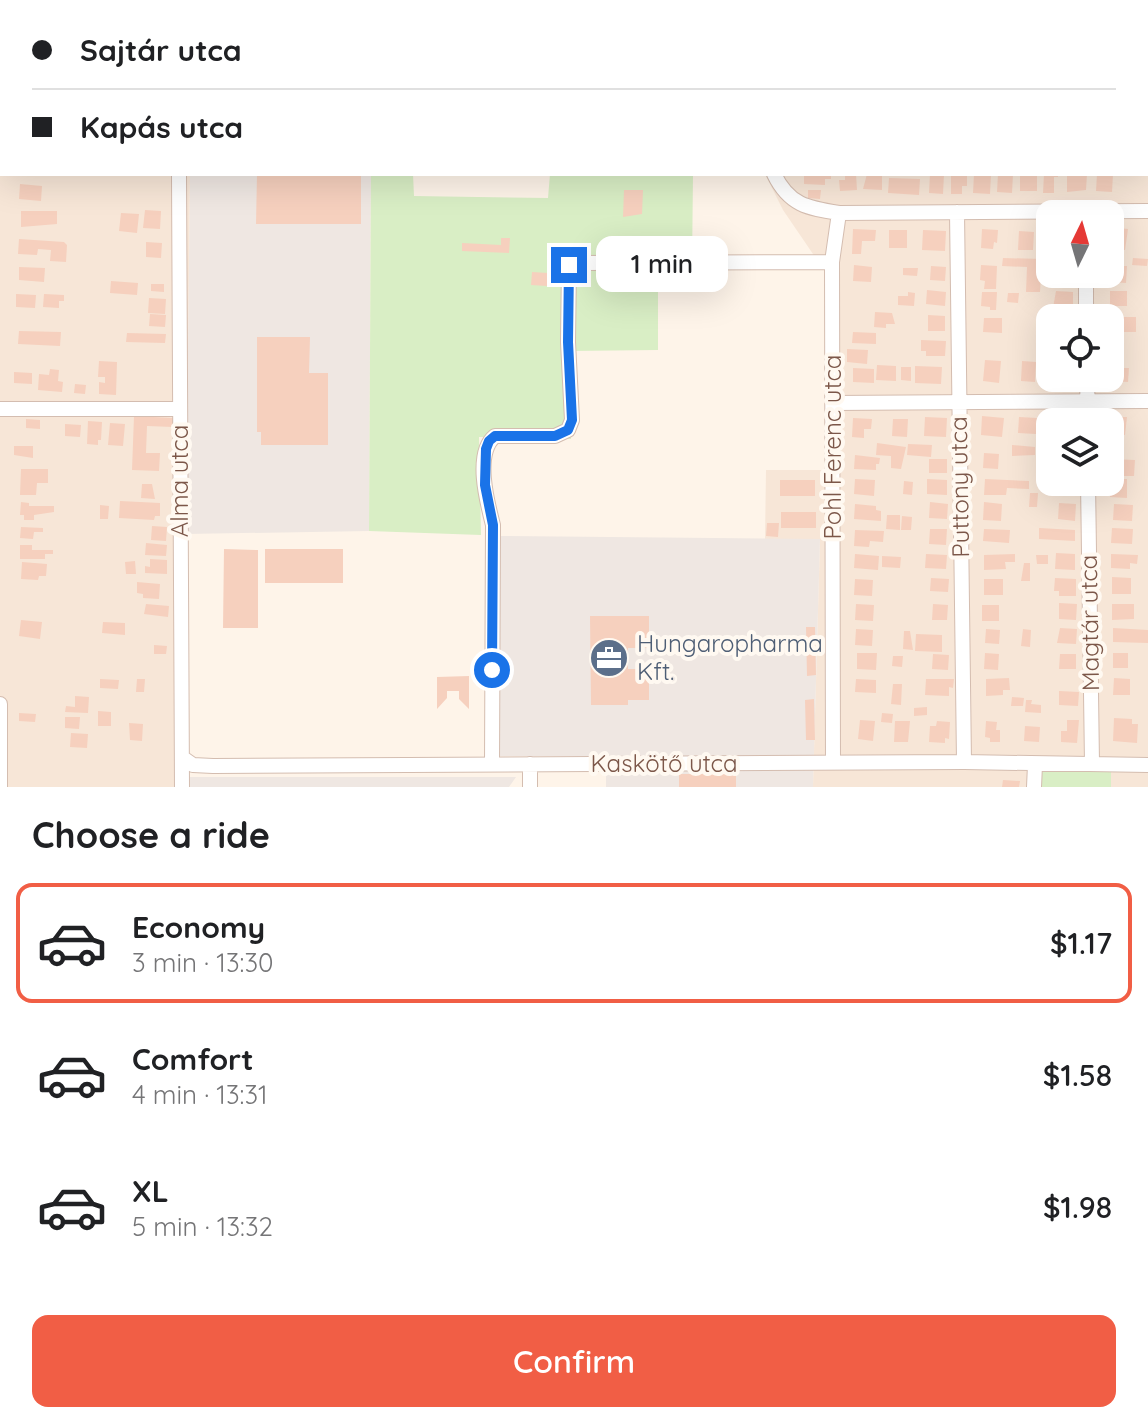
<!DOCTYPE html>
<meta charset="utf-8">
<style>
body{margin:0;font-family:Quicksand,sans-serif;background:#f2f2f2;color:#202124;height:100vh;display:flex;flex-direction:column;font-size:30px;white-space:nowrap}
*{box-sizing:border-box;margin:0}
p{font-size:26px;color:#757577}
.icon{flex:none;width:44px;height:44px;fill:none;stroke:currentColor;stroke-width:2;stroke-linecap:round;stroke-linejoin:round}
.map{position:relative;height:787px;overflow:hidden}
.details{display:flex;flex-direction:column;background:#fff;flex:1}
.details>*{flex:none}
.guide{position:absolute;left:0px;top:0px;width:1148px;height:176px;box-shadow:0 8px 32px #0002;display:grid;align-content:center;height:176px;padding:0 32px;background:#fff}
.needle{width:52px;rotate:5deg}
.buttons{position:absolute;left:1036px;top:200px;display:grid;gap:16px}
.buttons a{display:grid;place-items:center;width:88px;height:88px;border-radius:16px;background:#fff;box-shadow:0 8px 32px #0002;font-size:40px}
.end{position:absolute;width:36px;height:36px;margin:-18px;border:10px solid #1a73e8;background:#fff;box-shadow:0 0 0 4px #fff}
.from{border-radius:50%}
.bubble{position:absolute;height:56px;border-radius:16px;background:#fff;box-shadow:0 8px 32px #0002;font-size:26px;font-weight:600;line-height:56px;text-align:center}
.guide b{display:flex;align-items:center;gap:28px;height:76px;font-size:30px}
.guide b+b{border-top:2px solid #e0e0e0}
.guide i{width:20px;height:20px;background:#202124}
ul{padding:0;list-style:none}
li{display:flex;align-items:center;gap:24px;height:120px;margin:0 16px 12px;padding:0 16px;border:4px solid transparent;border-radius:16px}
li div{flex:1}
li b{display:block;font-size:30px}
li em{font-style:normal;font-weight:600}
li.current{border-color:#f15e45}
li>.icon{width:72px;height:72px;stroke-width:1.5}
h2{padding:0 32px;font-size:36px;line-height:96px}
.action{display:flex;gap:16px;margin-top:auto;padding:16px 32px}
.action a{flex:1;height:92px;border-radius:16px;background:#f15e45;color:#fff;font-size:32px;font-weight:600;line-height:92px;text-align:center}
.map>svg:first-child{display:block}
.residential{fill:#f7e6d7;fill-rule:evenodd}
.industrial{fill:#efe7e2}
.green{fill:#d9eec5}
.building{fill:#f6d0be}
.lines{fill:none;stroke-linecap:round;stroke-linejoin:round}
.minor-casing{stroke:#d4bdb0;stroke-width:16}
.minor{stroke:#fff;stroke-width:14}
.route{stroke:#1a73e8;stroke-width:10}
.labels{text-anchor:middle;stroke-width:8;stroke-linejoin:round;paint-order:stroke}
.street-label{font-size:24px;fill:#7c5749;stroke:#fff9f1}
.service-label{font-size:24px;fill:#4e5e75;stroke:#fff9f1;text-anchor:start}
</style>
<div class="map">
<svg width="1148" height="787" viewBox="0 0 1148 787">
<rect width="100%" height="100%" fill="#fef4e9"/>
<path class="residential" d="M0 0H191L2 2V174H190L184 787H0Z
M757 0H1148V787H1111V766L1039 787H813L820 540 765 539 766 470H825L828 276 783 210 765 174H1146V2ZM1050 214H1110V274H1050ZM1050 318H1110V378H1050ZM1050 422H1110V482H1050Z"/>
<path class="industrial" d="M190 174H371L369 531 186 534Z
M499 536 820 539 813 787H606V756H494Z
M184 777H516L509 787H184Z"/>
<path class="green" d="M371 174H413L414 196 548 198 550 174H693L692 267 658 265V350L569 351 571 439 479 437 481 535 369 531Z
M1040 765H1111V787H1040Z"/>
<path class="building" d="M257 174H361V224H256Z
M804 174 831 175V179H825V185L804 184Z
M845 174H856L857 190 840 191 839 180H845Z
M867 174H882V190L863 189Z
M930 174H944L943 194 929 193Z
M951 174H967V186H962V194H951Z
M974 174H991L990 194 973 193Z
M998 174H1013L1012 193 997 192Z
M1020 174H1037V191H1020Z
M1044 174H1058V177H1054V193H1043Z
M1067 174H1087L1086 190 1067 192Z
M1097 174H1113L1112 192 1096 191Z
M889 178 920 179 919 195 888 193Z
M20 184 42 186 41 201 19 199Z
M624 190H643L642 214 623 217Z
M808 190H821L820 199 808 198Z
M145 210 161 211 160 229 143 228Z
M21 211H57V224L21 227Z
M121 213 139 214 137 233 119 231Z
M1110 227 1128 229 1125 250 1110 249Z
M853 229 876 230 875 241H862L861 254H852Z
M982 229 998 230 997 243 994 242 993 249 981 248Z
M889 230H907V248H889Z
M923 230 946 231 945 251 922 250Z
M1019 231 1034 232 1033 250H1018Z
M501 238H510L509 253 462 251V243L501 245Z
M19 239 64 242 67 245 66 262 50 261 51 250 38 249 37 255 18 254Z
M146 242 162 243 161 258 146 257Z
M1003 258 1042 259 1040 292H1026L1027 267 1002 266Z
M1133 258 1148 259 1147 266 1132 265Z
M854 265 872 267 871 282 853 281Z
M981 265 997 266 996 289H984L985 281 980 280Z
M931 266 946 267 945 281 930 280Z
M1111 266H1127L1126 283 1111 282Z
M19 267 45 268 44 282 19 280Z
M903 268H918L917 276 903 275Z
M627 269H642L641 281H626Z
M532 272 548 273 547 286 531 285Z
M1053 274H1074L1073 281 1053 280Z
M111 281 138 283 137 295 110 293Z
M151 284H164V292L151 291Z
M927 290 946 292 945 306 926 304Z
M1056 291 1073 292V309L1053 308Z
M1110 291H1127V306H1110Z
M908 292 915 293 914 306 898 305V296H908Z
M982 292H997L996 310H990V307L981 306Z
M1008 293H1019L1018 303 1007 302Z
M16 294 36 295 35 308 16 307Z
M44 294 64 295V301H59V308L43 307Z
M149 298 166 299 165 314 148 313Z
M875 312 892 313 895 324H886V328L874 327Z
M150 314 166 315 165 327 149 326Z
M928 315 945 316V331H928Z
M1111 317H1136V332H1111Z
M984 318H1002V333L983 332Z
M19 331 61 332 60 346 18 344Z
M853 332 876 333V344L852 343Z
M127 333 166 334 165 343 126 342Z
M257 337H310L309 373H328V445H261V432H257Z
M921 340 946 341 945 356H926V351H921Z
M847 349 868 350 867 364 847 362Z
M985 360 1001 361 999 383 983 381Z
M99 361 117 362 116 395 99 394V382L105 383V377H98Z
M1022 361 1036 362 1035 382 1021 381Z
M1111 362 1122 363V368H1129L1128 382 1110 381Z
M877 365 896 366V381L876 380Z
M915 366 942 367 941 384 915 383Z
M901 367H911V381L901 380Z
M853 368 874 369V383L853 382Z
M50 369 59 370 58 381 63 382 62 392 38 390 39 374 49 375Z
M14 372 32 373V384L14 383Z
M75 384 86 385 85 394 74 393Z
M134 416 173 418V427L147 426 146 453H160L159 471 132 470Z
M982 416 1004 418 1002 437 981 435Z
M925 417 947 418 946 437 924 436Z
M1019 417 1037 418 1036 434 1018 433Z
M1110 417H1127L1125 435 1110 434Z
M853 418 872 419 871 429H864V438L852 437Z
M26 419 40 420V429L26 428Z
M893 419H908L907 437 892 436Z
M88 421 102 422 101 440H98V445L87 444Z
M110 423 125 424 123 446 108 445Z
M65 424 81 425 80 437 65 436Z
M877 443 906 447 901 469 891 468V456L876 455Z
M908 444 932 445 931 457 907 455Z
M1012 445 1035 447V455L1012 456Z
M14 446H33V458L14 455Z
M984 453 999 454 998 469 983 468Z
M855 455 880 458 879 464H876V470L854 469Z
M929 459H947V473H929Z
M1110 459 1135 460 1134 476H1110Z
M21 469H48V483H37L36 495H20Z
M855 479 875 480 874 496 854 494Z
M927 479 947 480V495L927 494Z
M985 479 1029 481V489L1007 488 1006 495H984Z
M1110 479H1127V498L1110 497Z
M780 480H815V496H780Z
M904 481 913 482 912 495 903 494Z
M1056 482H1075L1074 493 1053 492Z
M142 484H152L155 499 141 498Z
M1030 493H1038L1037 507H1029Z
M120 501 160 503V516H155L154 520 119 518Z
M21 502 29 503V506H54V512L34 515V520H24V515H20Z
M930 502 948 504 947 519 929 518Z
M984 502 1002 504 1001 521 983 520Z
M1059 503 1076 504 1075 521 1058 519Z
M855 504 876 506V510L881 511V521L854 519Z
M1114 504 1133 505 1132 521 1113 520Z
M100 505 109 506 108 519H100Z
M781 512H816V528H781Z
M887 515H900V530L886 529Z
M902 516 912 517 911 530H901Z
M767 523H779L778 537 766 536Z
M152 526 167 527 166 541 151 540Z
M21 527 43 528V532H34L33 539 20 538Z
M1039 528 1075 530V541L1039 539Z
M1112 528 1133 529 1132 544 1111 543Z
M930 529H947L946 545 929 544Z
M984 529 1010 530 1009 543 983 541Z
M855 530 884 531 883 542 870 541 869 547 854 546Z
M146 543 167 545 166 556 145 555Z
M20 545H32V550H53V554H45V559H20Z
M224 549 258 550V628H223Z
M265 549H343V583H265Z
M1056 553 1075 554V570L1055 569Z
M855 554 879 556 878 570 854 568Z
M926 554 947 555 946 569 925 568Z
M1015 554V562H1005L1006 569 984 570V555Z
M1111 554 1138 555 1137 564 1130 563V569L1111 568Z
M1036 555H1048V564H1037Z
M882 556 901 557 900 568 882 567Z
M150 559 167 560V574L145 573V566L150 567Z
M135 561 136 574H126L125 562Z
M22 562 47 564 46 576H39L38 580 21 579Z
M1024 563H1030V581H1021Z
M1112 577 1131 578V594H1112Z
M931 578 949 579 948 592 930 591Z
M1055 578 1076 579V596H1059V591H1054Z
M855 579 873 580 872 596 854 595Z
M984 579H1003V595H984Z
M137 582 160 584 159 599 143 598V594L137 593Z
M1059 603 1077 604 1076 620 1059 619Z
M146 604 169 606 168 617 144 614Z
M856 604 874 605 873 621 855 620Z
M933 604 948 605 947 620H932Z
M1112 604H1134V619L1112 620Z
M982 605H999V621H982Z
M590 616H649V648H628V669H649V700H628V705H591Z
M21 620 42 622 40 639 19 636Z
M103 622 125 623V635L102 633Z
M806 627H815L816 675 807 676Z
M1060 628 1077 629 1076 644 1057 643Z
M1113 628 1148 630V643L1113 642Z
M856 629 873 630 872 646 855 645Z
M986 629 1000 630 999 644 985 643Z
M1023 629 1031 630 1030 647 1021 646Z
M904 631H910L913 650 903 649Z
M916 634 942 635V652L915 651Z
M154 645 167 646 166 654H154Z
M857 653H877L876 670 857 669Z
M985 653 999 654 998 670 984 669Z
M1113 653H1128V668H1113Z
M933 654 949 655 948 670 932 669Z
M1060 654H1076V669H1059Z
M893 656H903L902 667 892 666Z
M469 676V709L459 699V691H447V698L437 709V677Z
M1009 678 1010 690H1003V695L986 696V679Z
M1114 678 1130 679V695H1113Z
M100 679 119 680 118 689 100 688Z
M137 679H145L144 692H136Z
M856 679 876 680V693L855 692Z
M926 679H954L953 688 949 687V696L925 695Z
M893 684H902L901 705 891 704Z
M1059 691 1079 692 1078 706 1059 705Z
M75 696 89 697 88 713 65 712 66 706 75 707Z
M1012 697 1024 698 1023 706H1011Z
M814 699 815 740H806L805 700Z
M1026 700H1032L1031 704 1041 705V713L1025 712Z
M927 707V715L914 716V708Z
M98 711 111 712V726H98Z
M19 713 36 714 35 722 19 721Z
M882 713 893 714 892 723 881 722Z
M65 717H80L79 729 65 728Z
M1114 718 1132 719V724H1138L1137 743 1113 741Z
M860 720 875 721 873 741 858 739Z
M1067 720H1079L1077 743 1061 742V731H1067Z
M895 721H910L908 742H894Z
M937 721 950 722 949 739 945 738V743L929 742 930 726H936Z
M986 721 997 722 996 730H1000V742H990V738L985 737Z
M129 723 143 724 142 741 130 740Z
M1025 726 1040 727 1039 742 1024 741Z
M71 733 88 734 87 748 70 747Z
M679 774H736V787H679Z
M1003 780 1020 781 1019 787H1002Z"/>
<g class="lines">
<g class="minor-casing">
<path id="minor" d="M178 2V0
M764 2V0
M1146 51H1148
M179 174 182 787
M774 174C789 205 807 208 839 213L832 262 833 763
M957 212 964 762
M839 213 1148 211
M1086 274V318
M1087 378 1088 422
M833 403 1148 401
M0 409H180
M1088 482 1092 763
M0 704V787
M183 758 193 765 213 766 964 762 1148 765
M492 764 493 525C487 502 474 453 495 436H555L568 430 572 420 568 342 569 265 578 263 832 262
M530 787V764
M1034 787 1035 765"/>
</g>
<use href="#minor" class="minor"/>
</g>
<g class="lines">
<path class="route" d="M492 670 493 525 485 485 486 449 489 441 495 436H555L568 430 572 420 568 342 569 265"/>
</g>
<defs>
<g id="office-disc" transform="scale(2)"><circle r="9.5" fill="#5c6f8a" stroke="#fff9f1"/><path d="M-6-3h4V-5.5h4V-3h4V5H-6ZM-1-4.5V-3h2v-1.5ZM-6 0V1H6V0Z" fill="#fff"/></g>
</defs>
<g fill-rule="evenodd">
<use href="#office-disc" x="609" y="658"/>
</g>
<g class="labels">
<g class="street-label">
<text transform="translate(833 447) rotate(-90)" y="8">Pohl Ferenc utca</text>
<text transform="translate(180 481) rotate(-90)" y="8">Alma utca</text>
<text transform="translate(960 487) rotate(-91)" y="8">Puttony utca</text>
<text transform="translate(1090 623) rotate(-91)" y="8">Magtár utca</text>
<text x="664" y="772">Kaskötő utca</text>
</g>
<g class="service-label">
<text x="637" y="652">Hungaropharma<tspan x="637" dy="28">Kft.</tspan></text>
</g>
</g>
</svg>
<div class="buttons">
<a><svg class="needle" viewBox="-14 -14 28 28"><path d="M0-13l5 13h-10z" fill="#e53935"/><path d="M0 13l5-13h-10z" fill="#757577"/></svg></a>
<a><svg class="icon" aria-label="locate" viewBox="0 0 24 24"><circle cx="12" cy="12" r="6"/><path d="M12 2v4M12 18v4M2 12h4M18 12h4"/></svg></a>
<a><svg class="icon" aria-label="layers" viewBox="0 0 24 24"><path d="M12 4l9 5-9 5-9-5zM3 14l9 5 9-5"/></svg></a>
</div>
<i class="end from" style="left:492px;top:670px"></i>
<i class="end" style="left:569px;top:265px"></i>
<div class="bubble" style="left:596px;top:236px;width:132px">1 min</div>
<div class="guide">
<b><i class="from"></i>Sajtár utca</b>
<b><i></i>Kapás utca</b>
</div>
</div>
<section class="details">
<h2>Choose a ride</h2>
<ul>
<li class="current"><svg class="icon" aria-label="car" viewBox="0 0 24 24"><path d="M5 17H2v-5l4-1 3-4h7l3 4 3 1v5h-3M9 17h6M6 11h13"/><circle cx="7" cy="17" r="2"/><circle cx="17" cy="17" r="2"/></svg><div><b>Economy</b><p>3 min · 13:30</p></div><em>$1.17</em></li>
<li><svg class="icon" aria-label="car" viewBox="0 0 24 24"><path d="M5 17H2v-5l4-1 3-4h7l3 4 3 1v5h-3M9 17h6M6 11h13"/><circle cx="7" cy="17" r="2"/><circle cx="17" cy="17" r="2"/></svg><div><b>Comfort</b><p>4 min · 13:31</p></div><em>$1.58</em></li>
<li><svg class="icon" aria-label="car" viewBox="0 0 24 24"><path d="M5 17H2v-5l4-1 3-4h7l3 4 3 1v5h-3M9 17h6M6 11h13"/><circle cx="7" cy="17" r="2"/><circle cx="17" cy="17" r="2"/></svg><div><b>XL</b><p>5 min · 13:32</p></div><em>$1.98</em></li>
</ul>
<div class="action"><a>Confirm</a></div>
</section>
